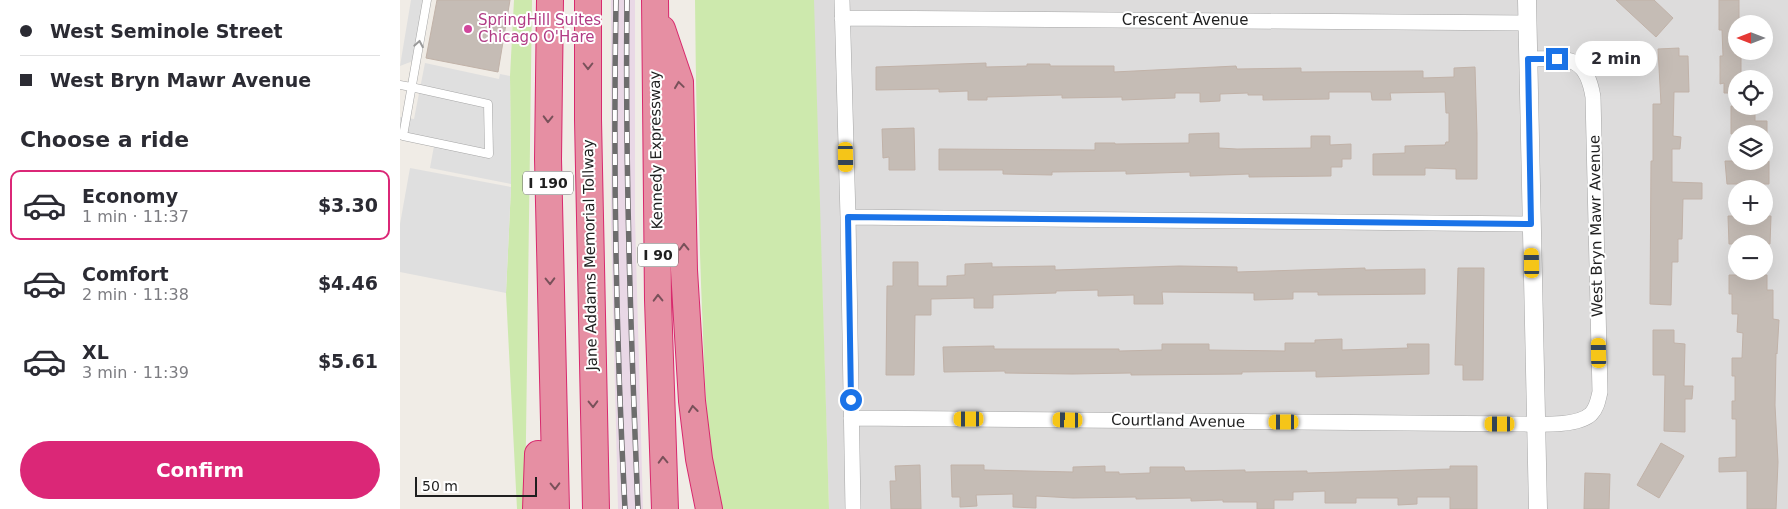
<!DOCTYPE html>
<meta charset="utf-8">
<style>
body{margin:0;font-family:"DejaVu Sans",sans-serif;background:#f2f2f3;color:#2b2b33;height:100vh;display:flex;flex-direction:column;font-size:19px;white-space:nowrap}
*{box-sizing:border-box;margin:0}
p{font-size:16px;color:#7c7c81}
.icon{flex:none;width:28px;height:28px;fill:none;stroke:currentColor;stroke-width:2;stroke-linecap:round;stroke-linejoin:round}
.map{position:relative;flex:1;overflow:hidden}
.drawer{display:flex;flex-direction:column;background:#fff;width:400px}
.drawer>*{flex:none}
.guide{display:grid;align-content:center;height:110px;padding:0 20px;background:#fff}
.needle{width:32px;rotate:270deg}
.buttons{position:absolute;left:1328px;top:15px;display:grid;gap:10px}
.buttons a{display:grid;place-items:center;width:45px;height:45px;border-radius:50%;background:#fff;box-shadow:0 5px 20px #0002;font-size:25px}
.scale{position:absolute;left:15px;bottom:12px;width:122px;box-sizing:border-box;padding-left:5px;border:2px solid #1f1f1f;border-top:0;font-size:14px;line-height:18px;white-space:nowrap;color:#1f1f1f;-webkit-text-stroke:4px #fff;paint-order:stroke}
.end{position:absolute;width:22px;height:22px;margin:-11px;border:6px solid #1a73e8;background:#fff;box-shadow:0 0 0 2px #fff}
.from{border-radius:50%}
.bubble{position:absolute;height:35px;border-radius:18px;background:#fff;box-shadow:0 5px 20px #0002;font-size:16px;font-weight:800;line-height:35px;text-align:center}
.car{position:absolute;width:15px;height:30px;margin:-15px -8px;border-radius:6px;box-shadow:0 0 4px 1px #0007;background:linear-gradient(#f5c518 24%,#345 0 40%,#f5c518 0 76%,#345 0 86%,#f5c518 0)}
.guide b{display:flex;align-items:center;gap:18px;height:48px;font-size:19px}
.guide b+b{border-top:1px solid #e1e1e2}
.guide i{width:12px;height:12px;background:#2b2b33}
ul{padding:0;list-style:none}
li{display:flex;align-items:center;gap:15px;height:70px;margin:0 10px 8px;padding:0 10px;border:2px solid transparent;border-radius:10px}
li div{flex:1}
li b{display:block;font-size:19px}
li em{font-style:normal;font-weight:800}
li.selected{border-color:#db2777}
li>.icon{width:45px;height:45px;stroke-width:1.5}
h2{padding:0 20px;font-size:22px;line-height:60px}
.primary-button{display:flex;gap:10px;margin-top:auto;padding:10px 20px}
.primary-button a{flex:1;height:58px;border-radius:30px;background:#db2777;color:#fff;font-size:20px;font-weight:800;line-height:58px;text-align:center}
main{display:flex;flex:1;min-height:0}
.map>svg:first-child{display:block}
.residential{fill:#dddcdc;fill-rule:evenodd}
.industrial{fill:#e9d8e6}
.grass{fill:#cde9ad}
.parking{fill:#dfdfdf}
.building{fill:#c5bcb5;stroke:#c1b2a8}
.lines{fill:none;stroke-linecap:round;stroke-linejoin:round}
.service-casing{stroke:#a6a6a6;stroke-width:9}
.minor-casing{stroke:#a6a6a6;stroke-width:16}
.tertiary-casing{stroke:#a6a6a6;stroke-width:19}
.motorway-casing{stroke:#d8296d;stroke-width:28}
.service{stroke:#fff;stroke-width:8}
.minor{stroke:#fff;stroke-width:15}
.tertiary{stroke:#fff;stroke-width:18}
.motorway{stroke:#e68fa3;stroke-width:26}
.rail-casing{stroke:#6d6d6d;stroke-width:5.5}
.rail{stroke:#fff;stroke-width:4;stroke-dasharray:11;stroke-linecap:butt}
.oneway{stroke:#9a9a9a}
.oneway2{stroke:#79515a}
.route{stroke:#1a73e8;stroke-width:6}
.hotel-dot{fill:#d1479c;stroke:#fff;stroke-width:2}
.labels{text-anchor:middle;stroke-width:4;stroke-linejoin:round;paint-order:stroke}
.shield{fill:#fff;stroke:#626262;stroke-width:1}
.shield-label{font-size:14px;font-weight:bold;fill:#1f1f1f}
.hotel-label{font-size:15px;fill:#b23c85;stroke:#fff;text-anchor:start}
.street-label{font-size:15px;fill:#1f1f1f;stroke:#fff}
</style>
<main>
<section class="drawer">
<div class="guide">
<b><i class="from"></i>West Seminole Street</b>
<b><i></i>West Bryn Mawr Avenue</b>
</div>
<h2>Choose a ride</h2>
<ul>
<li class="selected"><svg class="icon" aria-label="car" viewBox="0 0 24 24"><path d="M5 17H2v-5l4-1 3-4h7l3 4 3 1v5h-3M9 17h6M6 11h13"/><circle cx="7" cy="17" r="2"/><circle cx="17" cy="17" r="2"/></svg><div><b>Economy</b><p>1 min · 11:37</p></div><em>$3.30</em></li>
<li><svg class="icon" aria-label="car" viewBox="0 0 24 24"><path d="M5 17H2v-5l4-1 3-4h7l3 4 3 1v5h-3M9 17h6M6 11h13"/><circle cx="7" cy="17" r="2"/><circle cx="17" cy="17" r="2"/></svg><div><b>Comfort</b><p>2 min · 11:38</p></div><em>$4.46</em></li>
<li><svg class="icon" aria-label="car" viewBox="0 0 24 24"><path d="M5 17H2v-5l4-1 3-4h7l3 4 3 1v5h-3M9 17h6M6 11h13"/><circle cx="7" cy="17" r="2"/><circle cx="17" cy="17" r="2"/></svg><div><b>XL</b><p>3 min · 11:39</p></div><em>$5.61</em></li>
</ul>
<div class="primary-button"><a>Confirm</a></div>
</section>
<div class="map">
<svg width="1388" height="509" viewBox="0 0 1388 509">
<rect width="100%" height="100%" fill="#f0ece6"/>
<path class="residential" d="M413 0H1388V509H429ZM1336 24H1364V51H1336ZM1336 79H1364V106H1336ZM1336 134H1364V161H1336ZM1336 189H1364V216H1336ZM1336 244H1364V271H1336Z"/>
<path class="industrial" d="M211 0H235V218L243 509H218L211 223Z"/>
<path class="grass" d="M114 0H132L125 509H117L106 293 111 187 110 76Z
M295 0H414L429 509H323C305 447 305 374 302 310 298 207 296 103 295 0Z"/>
<path class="parking" d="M11 0H23L13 61 0 66Z
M25 63 99 79 100 74 110 76 111 184 30 168 34 146 0 138V117L14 119Z
M10 168 111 187 106 293 0 272V224Z"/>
<path class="building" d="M37 0H110L98 72 26 58Z
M1216 0H1254L1273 18 1256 37Z
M1319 0H1339V24H1336V56H1341V79H1336V93H1324V83L1320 84V56H1323L1322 30H1319Z
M1279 48V56H1288L1289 92H1274L1273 136 1281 137 1280 149H1272V182L1302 183V199H1283L1282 239H1278V262H1272L1271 305 1250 304 1251 161H1253V104H1261L1258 49Z
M586 63V67L627 66V64H650V66H714V72L836 66 837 69 901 68V72L1023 71V78L1054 77V68L1075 67 1077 134V179H1056V169L1025 168V175H973V154L1005 153V146L1045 145 1046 142H1049V113H1046L1045 92 990 93 991 100H972L971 92H929V99L863 100V95H848V93L820 94V101L800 102V93H775V98L722 100V97L662 98V95L587 97V100H568V91L539 92V89L476 90V67Z
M1331 106H1355V121H1367V134H1331Z
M514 128 515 170H489V157L483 158 482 129Z
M819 133V148L837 149 911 148V136H930V145L951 144V159H942V167H931V176L849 177V174L790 176V172L726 174V171L652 172V175L603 174V170H539V149L695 150V143H715V144L789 143V134Z
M1325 161H1369V184H1327Z
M1328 216H1371L1370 244H1329Z
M493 262H518V286H547V276L565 275V264L592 263V267L655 266V270L779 266 837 267V272L965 268V270L1025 269V294L918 295V292H893V299L854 300V293L762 292 763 304H734V295L698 296V290L656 291V293L593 295V308H574V298L531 299V315H515L514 375H486L487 286H493Z
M1058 268H1084L1083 380H1063V365H1055Z
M1329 275H1367V290H1373V319L1379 320 1377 354 1376 353 1375 405 1378 462 1376 509H1347V471L1319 472V458L1336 457V419H1332V401H1335V376H1332V358H1342L1343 333 1337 332 1338 314H1332V294H1329Z
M1253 330H1274V343L1285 344 1284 386H1293L1292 399H1285V432L1264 431 1265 375H1253Z
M942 339V350L1008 348 1007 344H1029V374L916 377V371L842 372V374L731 375V373L672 374 605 373V371L544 372 543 347 594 346V349H719V351L762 350V344H809V350L885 351V343H915V340Z
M1261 443 1284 456 1259 498 1237 485Z
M520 465 521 509H491L490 481H496L495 466Z
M551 465H584V470L673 472V467L705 466V472H719V474L750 473V467H784L785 471 845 470V472L907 471V473L1050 469V466H1077V509H1050V497H1017V504L998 505V498H956V503H925V491L893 492V500H874V509H857V502H823V500L791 501V498L736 499V497L673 498 636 496V508L613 507V494L576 495 577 506 560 507V497H552Z
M1185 473 1210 474 1209 509H1184Z"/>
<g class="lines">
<g class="service-casing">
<path id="service" d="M0 85 11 87 88 104 89 154 3 136 27 0"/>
</g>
<g class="minor-casing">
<path id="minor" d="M442 0 448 217 453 509
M442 18 1128 23
M448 217 1131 224
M451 418 1120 424C1138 424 1177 427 1191 414 1197 408 1198 400 1200 392L1193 97C1186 53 1166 59 1128 59"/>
</g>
<g class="tertiary-casing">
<path id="tertiary" d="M1127 0 1138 509"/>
</g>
<g class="motorway-casing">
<path id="motorway" d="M150 0 148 159 156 509
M188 0V120L196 509
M255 0 258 300 265 509
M262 29 280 82 284 270 292 401 299 459 309 509
M136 509 138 454"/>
</g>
<use href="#service" class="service"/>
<use href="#minor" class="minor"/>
<use href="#tertiary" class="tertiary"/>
<use href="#motorway" class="motorway"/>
<g class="rail-casing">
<path id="rail" d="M216 0C213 170 216 340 225 509
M227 0C225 170 231 339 238 509"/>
</g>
<use href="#rail" class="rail"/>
</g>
<defs><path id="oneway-chevron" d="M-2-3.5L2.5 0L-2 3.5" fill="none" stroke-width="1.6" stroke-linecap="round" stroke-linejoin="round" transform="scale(1.25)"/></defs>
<use class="oneway" href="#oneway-chevron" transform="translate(19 44) rotate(-80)"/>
<g class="oneway2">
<use href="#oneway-chevron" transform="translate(188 66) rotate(90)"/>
<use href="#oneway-chevron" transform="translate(279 85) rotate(-98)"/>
<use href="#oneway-chevron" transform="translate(148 119) rotate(91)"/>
<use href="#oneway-chevron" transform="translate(284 247) rotate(-91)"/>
<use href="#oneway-chevron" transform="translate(150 281) rotate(89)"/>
<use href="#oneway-chevron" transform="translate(258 298) rotate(-91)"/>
<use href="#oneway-chevron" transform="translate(193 404) rotate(89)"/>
<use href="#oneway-chevron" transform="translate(293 409) rotate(-97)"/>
<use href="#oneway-chevron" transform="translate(263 460) rotate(-92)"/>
<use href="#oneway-chevron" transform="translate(155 486) rotate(89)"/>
</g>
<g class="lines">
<path class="route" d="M451 400 448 217 1131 224 1128 59H1157"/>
</g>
<circle class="hotel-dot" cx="68" cy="29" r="5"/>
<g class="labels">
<g class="shield">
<rect x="123" y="171.5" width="50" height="23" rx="4"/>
<rect x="238" y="243.5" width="40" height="23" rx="4"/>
</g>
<g class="shield-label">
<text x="148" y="188">I 190</text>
<text x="258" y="260">I 90</text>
</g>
<g class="hotel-label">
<text x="78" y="25">SpringHill Suites<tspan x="78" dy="17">Chicago O'Hare</tspan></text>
</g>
<g class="street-label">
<text x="785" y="25">Crescent Avenue</text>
<text transform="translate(256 150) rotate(-91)" y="5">Kennedy Expressway</text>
<text transform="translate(1196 226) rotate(-91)" y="5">West Bryn Mawr Avenue</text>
<text transform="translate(190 255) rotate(-91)" y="5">Jane Addams Memorial Tollway</text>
<text transform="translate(778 421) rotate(1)" y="5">Courtland Avenue</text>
</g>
</g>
</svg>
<div class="buttons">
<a><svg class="needle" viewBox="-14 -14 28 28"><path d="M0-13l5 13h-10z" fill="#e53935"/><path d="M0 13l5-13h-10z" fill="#7c7c81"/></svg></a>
<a><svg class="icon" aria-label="locate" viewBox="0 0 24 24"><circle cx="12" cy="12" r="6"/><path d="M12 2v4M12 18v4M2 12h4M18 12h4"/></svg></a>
<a><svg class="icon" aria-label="layers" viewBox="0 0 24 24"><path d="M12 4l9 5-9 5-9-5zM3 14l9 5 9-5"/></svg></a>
<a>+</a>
<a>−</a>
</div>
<div class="scale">50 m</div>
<i class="end from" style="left:451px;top:400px"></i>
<i class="end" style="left:1157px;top:59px"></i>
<div class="bubble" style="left:1175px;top:41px;width:82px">2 min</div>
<i class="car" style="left:446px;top:157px;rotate:179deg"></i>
<i class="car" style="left:1132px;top:263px;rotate:359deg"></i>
<i class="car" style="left:1199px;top:353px;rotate:359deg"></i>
<i class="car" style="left:569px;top:419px;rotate:270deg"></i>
<i class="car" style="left:668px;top:420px;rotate:271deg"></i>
<i class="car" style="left:884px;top:422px;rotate:270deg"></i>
<i class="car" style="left:1100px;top:424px;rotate:270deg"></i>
</div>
</main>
